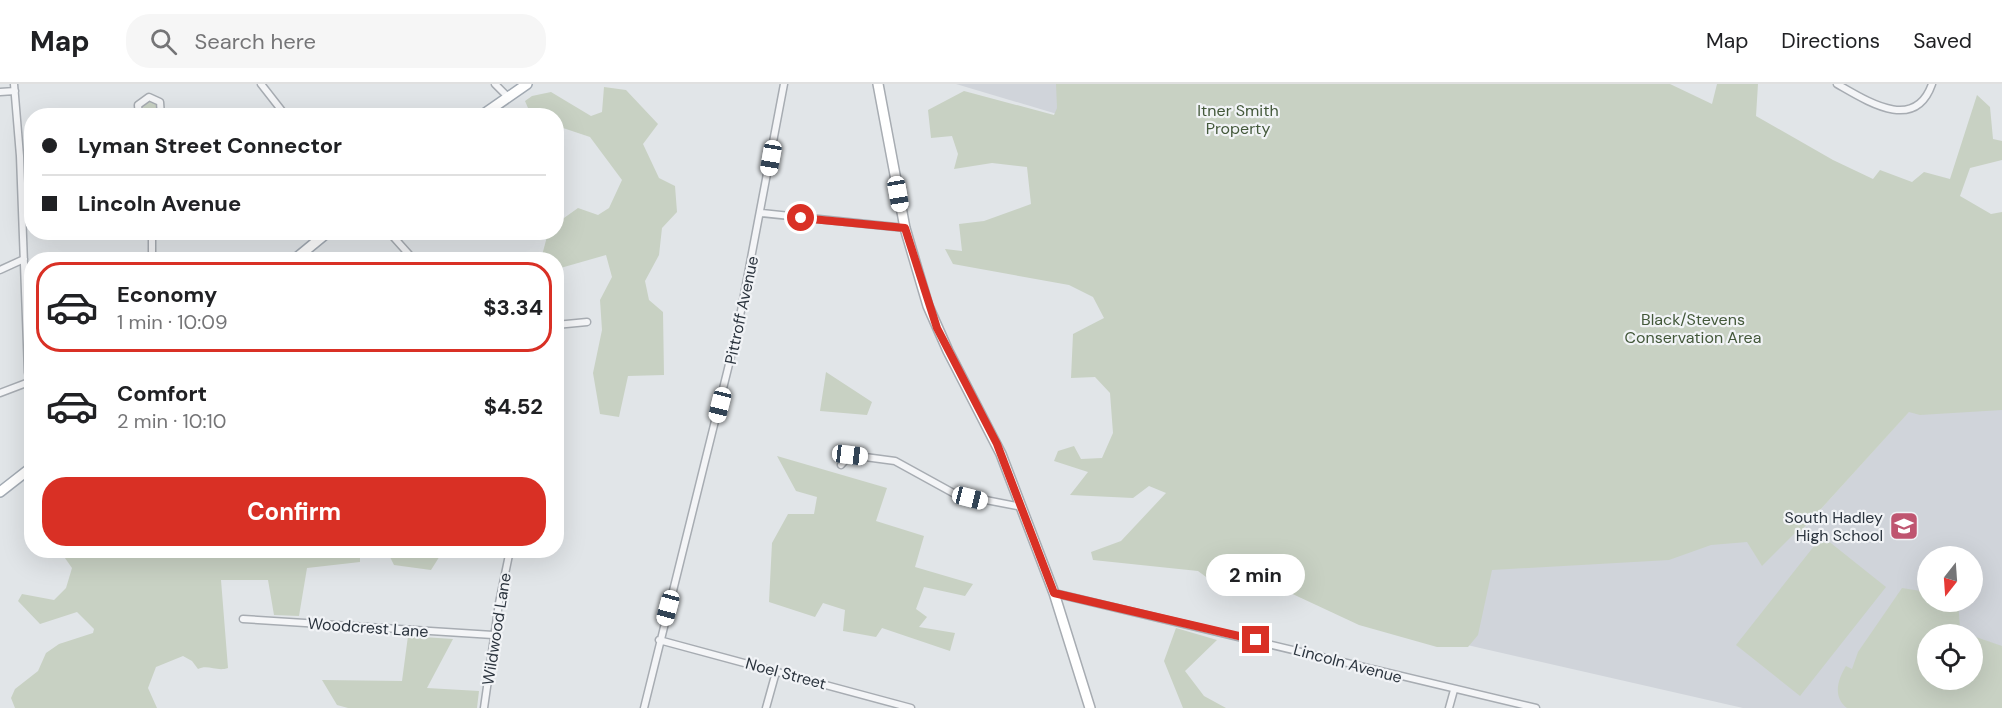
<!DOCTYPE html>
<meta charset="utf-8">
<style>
body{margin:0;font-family:"DM Sans",sans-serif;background:#f6f6f6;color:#202124;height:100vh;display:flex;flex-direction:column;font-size:22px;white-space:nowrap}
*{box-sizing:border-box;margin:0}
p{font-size:20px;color:#757577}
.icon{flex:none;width:33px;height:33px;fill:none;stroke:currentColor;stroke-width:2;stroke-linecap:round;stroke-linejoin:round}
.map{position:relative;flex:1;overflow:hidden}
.details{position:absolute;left:24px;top:168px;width:540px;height:306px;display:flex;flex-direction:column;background:#fff;border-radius:24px;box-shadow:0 6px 24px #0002}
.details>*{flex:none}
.banner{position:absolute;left:24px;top:24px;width:540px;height:132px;border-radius:24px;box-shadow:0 6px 24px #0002;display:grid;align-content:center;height:132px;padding:0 18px;background:#fff}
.needle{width:39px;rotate:197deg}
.buttons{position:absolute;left:1917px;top:462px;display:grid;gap:12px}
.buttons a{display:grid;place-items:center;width:66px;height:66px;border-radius:50%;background:#fff;box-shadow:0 6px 24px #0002;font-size:30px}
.end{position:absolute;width:27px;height:27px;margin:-14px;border:8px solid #d93025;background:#fff;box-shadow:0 0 0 3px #fff}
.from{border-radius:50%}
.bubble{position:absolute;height:42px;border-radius:21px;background:#fff;box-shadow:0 6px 24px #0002;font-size:20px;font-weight:700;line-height:42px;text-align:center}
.car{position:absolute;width:18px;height:36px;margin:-18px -9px;border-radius:8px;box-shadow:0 0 4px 2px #0007;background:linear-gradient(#fff 24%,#345 0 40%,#fff 0 76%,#345 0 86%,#fff 0)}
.banner b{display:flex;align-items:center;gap:21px;height:57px;font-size:22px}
.banner b+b{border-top:2px solid #e0e0e0}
.banner i{width:15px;height:15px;background:#202124}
ul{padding:10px 0 0;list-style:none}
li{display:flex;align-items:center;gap:18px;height:90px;margin:0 12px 9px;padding:0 6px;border:3px solid transparent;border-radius:24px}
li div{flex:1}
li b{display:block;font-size:22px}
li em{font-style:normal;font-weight:700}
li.active{border-color:#d93025}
li>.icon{width:54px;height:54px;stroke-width:1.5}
.primary-button{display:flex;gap:12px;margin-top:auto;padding:12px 18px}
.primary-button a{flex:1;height:69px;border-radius:24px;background:#d93025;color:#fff;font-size:24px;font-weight:700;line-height:69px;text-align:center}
header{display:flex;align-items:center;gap:36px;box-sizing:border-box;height:84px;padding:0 30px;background:#fff;border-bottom:2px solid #e0e0e0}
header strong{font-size:28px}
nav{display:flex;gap:33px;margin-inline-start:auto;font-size:21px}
.search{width:420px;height:54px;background:#f6f6f6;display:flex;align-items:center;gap:15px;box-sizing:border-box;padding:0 21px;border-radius:24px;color:#757577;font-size:22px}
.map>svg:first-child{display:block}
.built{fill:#d0d4da;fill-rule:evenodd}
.green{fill:#c8d1c3}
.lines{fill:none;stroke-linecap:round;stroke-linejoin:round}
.street-casing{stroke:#a7acb2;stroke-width:9}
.secondary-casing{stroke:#a7acb2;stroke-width:12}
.primary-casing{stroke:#a2aab3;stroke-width:12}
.street{stroke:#f4f5f7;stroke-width:6}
.secondary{stroke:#fff;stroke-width:9}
.primary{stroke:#fff;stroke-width:9}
.route{stroke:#d93025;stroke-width:8}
.labels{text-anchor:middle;stroke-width:4.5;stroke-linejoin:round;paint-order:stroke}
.park-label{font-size:16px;fill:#43583a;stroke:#f1f3f6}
.street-label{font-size:16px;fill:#2b343e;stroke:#f1f3f6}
.poi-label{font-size:16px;fill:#2b343e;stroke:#f1f3f6;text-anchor:end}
</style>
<header>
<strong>Map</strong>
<div class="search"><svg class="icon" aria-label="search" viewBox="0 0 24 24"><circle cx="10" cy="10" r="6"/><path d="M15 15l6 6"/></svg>Search here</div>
<nav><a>Map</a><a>Directions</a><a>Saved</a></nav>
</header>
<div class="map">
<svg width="2002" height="624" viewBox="0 0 2002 624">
<rect width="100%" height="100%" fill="#e1e5e8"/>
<path class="built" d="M956 0H1063L1057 30Z
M1347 260 1637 462 1801 447 1914 322 2002 312V624H1743L1441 555ZM1928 472H1972V518H1928ZM1928 550H1972V596H1928Z"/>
<path class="green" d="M1056 0H1670L1712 20 1717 0H1758L1756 32 1833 76 1873 95 1880 86 1912 98 1924 88 1950 95 1977 11 1990 23 1993 55 2002 57V76L1970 84 1960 112 1991 130 2002 128V326L1920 331 1909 328 1801 447 1796 448 1762 482 1747 458 1711 461 1669 476 1492 486 1478 551 1468 563H1437L1359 541 1284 506H1233L1217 501 1198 487 1093 476 1091 468 1121 457 1166 409 1149 402 1133 414 1070 411 1088 388 1054 377 1058 367 1074 362 1081 375 1102 374 1113 349 1110 309 1095 293 1071 294 1073 250 1104 234 1093 213 1069 201 953 180 945 165 962 167 959 140 984 137 1031 120 1027 83 992 79 954 85 958 70 952 52 931 54 928 26 964 7 1054 31 1057 24Z
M604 3 626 6 658 40 643 60 659 94 675 102 677 128 662 144 659 171 645 197 649 216 663 228 664 291 628 292 619 333 600 330 593 289 602 246 600 216 612 193 606 171 557 185 556 176 541 175 548 149 556 148 557 139 578 124 598 131 609 124 622 96 590 53 557 42 556 32 531 31 525 17 532 12 551 8 591 32 602 28Z
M143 24a7 7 0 1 1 14 0a7 7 0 1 1-14 0Z
M826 288 872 318 867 331 820 327Z
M777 372 887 404 876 437 924 452 915 483 973 500 965 512 924 503 916 525 927 533 919 543 955 549 950 567 882 544 876 553 843 547 845 526 823 519 815 533 769 518 772 459 788 430H814L817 413 796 407Z
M1822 452 1886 503 1800 612 1736 561Z
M170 466 360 467V478L307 484 299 532 274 531 268 496H221L228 584C217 588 208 580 198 585L192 577 183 572 156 583 148 604 157 624H15L11 614 15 605 38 587 46 569 59 560 93 549 94 545 77 528 40 540 18 517 22 510 54 516 66 504 72 484 60 467H142L148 472 168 473Z
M387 467H443L431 486 394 481Z
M1902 504 1927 508 1928 518H1958L1960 543 1969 550H1928V596H1972L1973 552 2002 562V624H1847C1833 613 1837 597 1846 582L1852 585 1858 568Z
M1176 544 1217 556 1185 587 1204 612 1226 624H1183L1164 577Z
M408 552 453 555 427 604 479 607 477 624H348L337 621 322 596 402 597Z"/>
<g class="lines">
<g class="street-casing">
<path id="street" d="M14 0 20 72 28 288 32 310
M261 0 286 32
M495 0 508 13
M1837 0C1867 17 1915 49 1932 0
M0 8 15 7
M139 32 138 21 149 13 160 18 161 32
M761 129 905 144
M152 148V176
M389 148 414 176
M0 186 24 175
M556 241 587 238
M0 309 29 298
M841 381 850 371 895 377 955 410 1022 423
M1054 509 1536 624
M243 535 493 551
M659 556 911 624
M484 624 499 519 510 466
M644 624 737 248 784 0
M766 624 776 588
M1449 624 1454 606"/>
</g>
<g class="secondary-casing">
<path id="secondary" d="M878 0 905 144 928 222 948 267 1001 370 1054 509 1090 624"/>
</g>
<g class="primary-casing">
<path id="primary" d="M481 32 527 0
M294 176 328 148
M0 408 32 383"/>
</g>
<use href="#street" class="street"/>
<use href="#secondary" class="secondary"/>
<use href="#primary" class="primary"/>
</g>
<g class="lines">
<path class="route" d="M801 134 905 144 937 244 997 360 1054 509 1256 556"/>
</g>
<defs>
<g id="school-square" transform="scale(1.5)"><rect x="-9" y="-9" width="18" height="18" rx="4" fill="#bf5570" stroke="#f1f3f6"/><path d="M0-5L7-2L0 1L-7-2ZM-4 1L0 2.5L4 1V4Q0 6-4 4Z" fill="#fff"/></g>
</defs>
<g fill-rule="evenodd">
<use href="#school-square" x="1904" y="442"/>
</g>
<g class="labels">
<g class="park-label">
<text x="1238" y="32">Itner Smith<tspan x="1238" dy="18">Property</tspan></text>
<text x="1693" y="241">Black/Stevens<tspan x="1693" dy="18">Conservation Area</tspan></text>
</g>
<g class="street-label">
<text transform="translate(741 226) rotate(-78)" y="6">Pittroff Avenue</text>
<text transform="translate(368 543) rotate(4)" y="6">Woodcrest Lane</text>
<text transform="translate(496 545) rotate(-81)" y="6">Wildwood Lane</text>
<text transform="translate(1348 579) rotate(15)" y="6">Lincoln Avenue</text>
<text transform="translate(786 589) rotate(15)" y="6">Noel Street</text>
</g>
<g class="poi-label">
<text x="1883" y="439">South Hadley<tspan x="1883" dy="18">High School</tspan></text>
</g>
</g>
</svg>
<div class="buttons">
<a><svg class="needle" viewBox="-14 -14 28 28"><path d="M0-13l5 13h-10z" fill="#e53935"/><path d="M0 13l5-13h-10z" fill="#757577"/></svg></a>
<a><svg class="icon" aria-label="locate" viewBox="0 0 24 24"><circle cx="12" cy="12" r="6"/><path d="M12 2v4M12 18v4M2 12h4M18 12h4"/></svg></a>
</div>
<i class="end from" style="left:801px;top:134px"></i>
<i class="end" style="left:1256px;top:556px"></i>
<div class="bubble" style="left:1206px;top:470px;width:99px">2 min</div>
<i class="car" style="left:771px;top:74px;rotate:190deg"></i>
<i class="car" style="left:898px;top:110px;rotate:170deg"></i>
<i class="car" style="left:720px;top:321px;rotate:194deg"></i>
<i class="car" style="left:850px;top:371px;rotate:97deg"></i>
<i class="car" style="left:970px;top:414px;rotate:104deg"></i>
<i class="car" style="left:668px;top:524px;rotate:195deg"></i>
<div class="banner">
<b><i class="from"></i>Lyman Street Connector</b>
<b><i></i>Lincoln Avenue</b>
</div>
<section class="details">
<ul>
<li class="active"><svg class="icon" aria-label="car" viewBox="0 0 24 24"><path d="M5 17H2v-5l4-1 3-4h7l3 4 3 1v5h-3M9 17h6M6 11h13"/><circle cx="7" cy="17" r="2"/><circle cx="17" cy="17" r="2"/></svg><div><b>Economy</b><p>1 min · 10:09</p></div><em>$3.34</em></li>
<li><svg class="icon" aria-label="car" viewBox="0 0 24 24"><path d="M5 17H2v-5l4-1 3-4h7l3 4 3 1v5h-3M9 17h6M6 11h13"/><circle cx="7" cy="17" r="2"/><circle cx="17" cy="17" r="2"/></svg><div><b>Comfort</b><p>2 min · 10:10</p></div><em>$4.52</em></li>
</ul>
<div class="primary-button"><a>Confirm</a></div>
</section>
</div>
